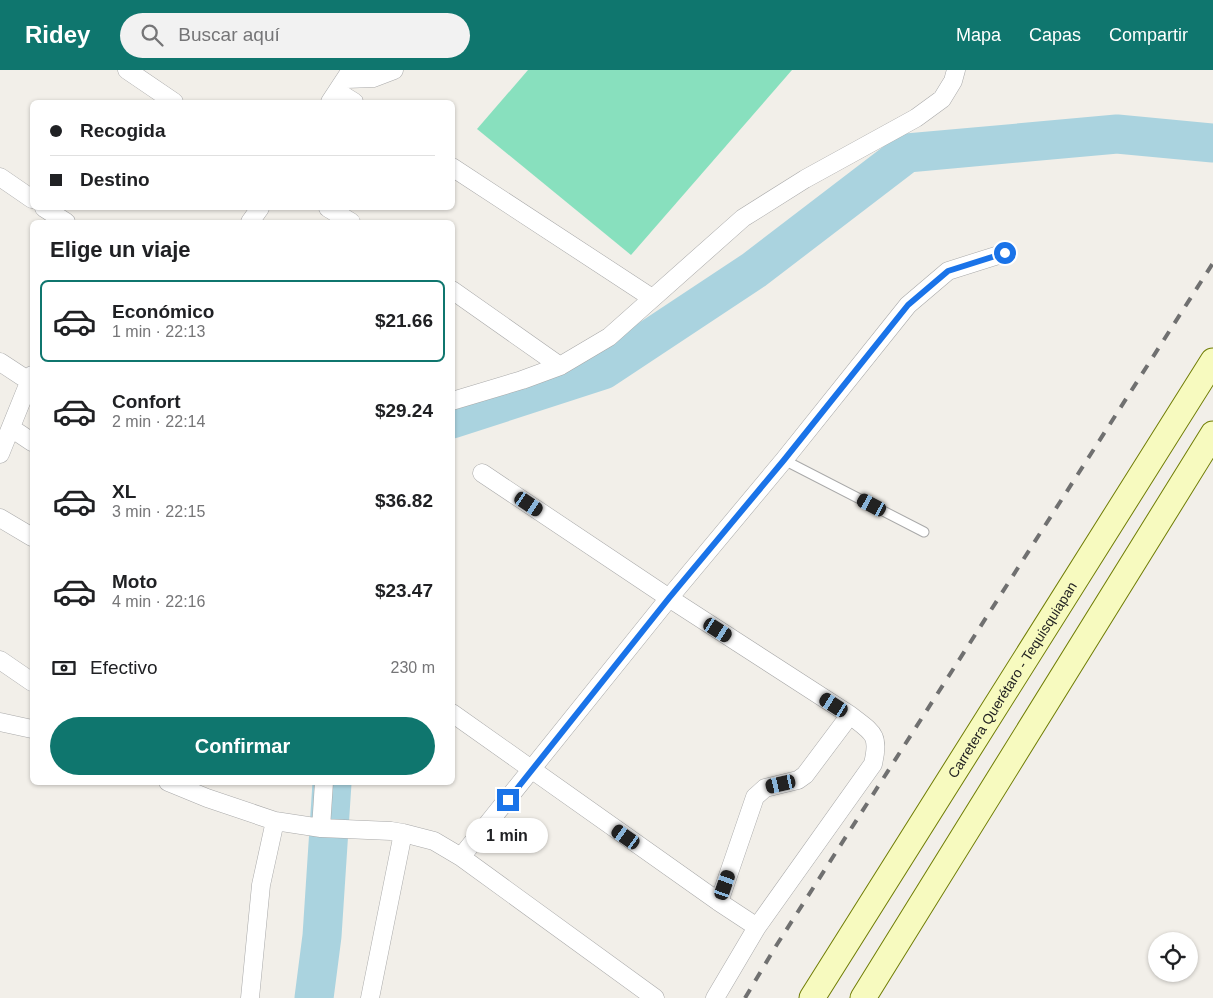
<!DOCTYPE html>
<html lang="es">
<meta charset="utf-8">
<style>
body{margin:0;font-family:Arial,sans-serif;background:#f2f2f2;color:#202124;height:100vh;display:flex;flex-direction:column;font-size:19px;white-space:nowrap}
*{box-sizing:border-box;margin:0}
p{font-size:16px;color:#757577}
.icon{flex:none;width:28px;height:28px;fill:none;stroke:currentColor;stroke-width:2;stroke-linecap:round;stroke-linejoin:round}
.map{position:relative;flex:1;overflow:hidden}
.side{position:absolute;left:30px;top:150px;width:425px;height:565px;display:flex;flex-direction:column;background:#fff;border-radius:8px;box-shadow:0 1px 4px #0004}
.side>*{flex:none}
.top-card{position:absolute;left:30px;top:30px;width:425px;height:110px;border-radius:8px;box-shadow:0 1px 4px #0004;display:grid;align-content:center;height:110px;padding:0 20px;background:#fff}
.tools{position:absolute;left:1148px;top:862px;display:grid;gap:10px}
.tools a{display:grid;place-items:center;width:50px;height:50px;border-radius:50%;background:#fff;box-shadow:0 1px 4px #0004;font-size:25px}
.end{position:absolute;width:22px;height:22px;margin:-11px;border:6px solid #1a73e8;background:#fff;box-shadow:0 0 0 2px #fff}
.from{border-radius:50%}
.bubble{position:absolute;height:35px;border-radius:18px;background:#fff;box-shadow:0 1px 4px #0004;font-size:16px;font-weight:600;line-height:35px;text-align:center}
.car{position:absolute;width:15px;height:30px;margin:-15px -8px;border-radius:6px;box-shadow:0 0 4px 1px #0007;background:linear-gradient(#222 24%,#8ab4d8 0 40%,#222 0 76%,#8ab4d8 0 86%,#222 0)}
.top-card b{display:flex;align-items:center;gap:18px;height:48px;font-size:19px}
.top-card b+b{border-top:1px solid #e0e0e0}
.top-card i{width:12px;height:12px;background:#202124}
ul{padding:0;list-style:none}
li{display:flex;align-items:center;gap:15px;height:82px;margin:0 10px 8px;padding:0 10px;border:2px solid transparent;border-radius:8px}
li div{flex:1}
li b{display:block;font-size:19px}
li em{font-style:normal;font-weight:600}
li.on{border-color:#0f766e}
li>.icon{width:45px;height:45px;stroke-width:1.5}
h2{padding:0 20px;font-size:22px;line-height:60px}
.pay{display:flex;align-items:center;gap:12px;height:55px;padding:0 20px;font-size:19px}
.pay p{margin-inline-start:auto}
.action{display:flex;gap:10px;margin-top:auto;padding:10px 20px}
.action a{flex:1;height:58px;border-radius:30px;background:#0f766e;color:#fff;font-size:20px;font-weight:600;line-height:58px;text-align:center}
header{display:flex;align-items:center;gap:30px;box-sizing:border-box;height:70px;padding:0 25px;background:#0f766e;color:#fff}
header strong{font-size:24px}
nav{display:flex;gap:28px;margin-inline-start:auto;font-size:18px}
.search{width:350px;height:45px;background:#f2f2f2;display:flex;align-items:center;gap:12px;box-sizing:border-box;padding:0 18px;border-radius:28px;color:#757577;font-size:19px}
.map>svg:first-child{display:block}
.pitch{fill:#88e0be}
.lines{fill:none;stroke-linecap:round;stroke-linejoin:round}
.river{stroke:#aad3df;stroke-width:39}
.lane-casing{stroke:#a9a9a9;stroke-width:11}
.street-casing{stroke:#a9a9a9;stroke-width:19}
.secondary-casing{stroke:#707d05;stroke-width:27}
.lane{stroke:#fff;stroke-width:9}
.street{stroke:#fff;stroke-width:18}
.secondary{stroke:#f7fabf;stroke-width:25}
.rail{stroke:#707070;stroke-width:4;stroke-dasharray:10 10;stroke-linecap:butt}
.route{stroke:#1a73e8;stroke-width:6}
.labels{text-anchor:middle;stroke-width:4;stroke-linejoin:round;paint-order:stroke}
.street-label{font-size:14px;fill:#222;stroke:#fff}
</style>
<header>
<strong>Ridey</strong>
<div class="search"><svg class="icon" aria-label="search" viewBox="0 0 24 24"><circle cx="10" cy="10" r="6"/><path d="M15 15l6 6"/></svg>Buscar aquí</div>
<nav><a>Mapa</a><a>Capas</a><a>Compartir</a></nav>
</header>
<div class="map">
<svg width="1213" height="928" viewBox="0 0 1213 928">
<rect width="100%" height="100%" fill="#f2efe9"/>
<path class="pitch" d="M528 0H792L631 185 477 59Z"/>
<g class="lines">
<path class="river" d="M452 349 603 300 754 200 907 83 1117 64 1213 73
M314 928 322 866 332 713"/>
<g class="lane-casing">
<path id="lane" d="M784 390 924 462"/>
</g>
<g class="street-casing">
<path id="street" d="M127 0 174 32
M346 9 373 8 394 0
M338 22 354 32
M330 32 351 0
M452 97 652 228
M0 107 32 129
M44 138 66 152
M328 138 351 152
M250 152 260 138
M452 220 560 296
M0 292 32 313
M452 331 522 310 560 296 609 267 743 148 805 109 916 48 942 29 953 11 956 0
M11 358 32 372
M0 384 32 305
M482 403 669 528 850 645C873 663 880 664 873 694L757 857 715 928
M0 448 32 467
M0 590 32 612
M452 643 719 832 757 857
M0 652 32 659
M168 712 207 728 275 751 321 758 391 761 403 763 434 771 461 787 655 928
M321 758 324 712
M461 787 669 528 784 390 908 235 948 201 1005 183
M719 832 755 727 765 718 798 710 805 705 850 645
M250 928 261 815 275 751
M370 928 403 763"/>
</g>
<g class="secondary-casing">
<g id="secondary">
<path id="s1" d="M812 928 1213 291"/>
<path d="M863 928 1213 364"/>
</g>
</g>
<use href="#lane" class="lane"/>
<use href="#street" class="street"/>
<use href="#secondary" class="secondary"/>
<path class="rail" d="M745 928 776 876 1213 193"/>
</g>
<g class="lines">
<path class="route" d="M508 730 669 528 784 390 908 235 948 201 1005 183"/>
</g>
<g class="labels">
<g class="street-label">
<text dy="5" stroke="none"><textPath href="#s1" startOffset="376">Carretera Querétaro - Tequisquiapan</textPath></text>
</g>
</g>
</svg>
<div class="tools">
<a><svg class="icon" aria-label="locate" viewBox="0 0 24 24"><circle cx="12" cy="12" r="6"/><path d="M12 2v4M12 18v4M2 12h4M18 12h4"/></svg></a>
</div>
<i class="end from" style="left:1005px;top:183px"></i>
<i class="end" style="left:508px;top:730px"></i>
<div class="bubble" style="left:466px;top:748px;width:82px">1 min</div>
<i class="car" style="left:529px;top:434px;rotate:124deg"></i>
<i class="car" style="left:872px;top:435px;rotate:298deg"></i>
<i class="car" style="left:718px;top:560px;rotate:123deg"></i>
<i class="car" style="left:834px;top:635px;rotate:303deg"></i>
<i class="car" style="left:781px;top:714px;rotate:257deg"></i>
<i class="car" style="left:626px;top:767px;rotate:305deg"></i>
<i class="car" style="left:725px;top:815px;rotate:19deg"></i>
<div class="top-card">
<b><i class="from"></i>Recogida</b>
<b><i></i>Destino</b>
</div>
<section class="side">
<h2>Elige un viaje</h2>
<ul>
<li class="on"><svg class="icon" aria-label="car" viewBox="0 0 24 24"><path d="M5 17H2v-5l4-1 3-4h7l3 4 3 1v5h-3M9 17h6M6 11h13"/><circle cx="7" cy="17" r="2"/><circle cx="17" cy="17" r="2"/></svg><div><b>Económico</b><p>1 min · 22:13</p></div><em>$21.66</em></li>
<li><svg class="icon" aria-label="car" viewBox="0 0 24 24"><path d="M5 17H2v-5l4-1 3-4h7l3 4 3 1v5h-3M9 17h6M6 11h13"/><circle cx="7" cy="17" r="2"/><circle cx="17" cy="17" r="2"/></svg><div><b>Confort</b><p>2 min · 22:14</p></div><em>$29.24</em></li>
<li><svg class="icon" aria-label="car" viewBox="0 0 24 24"><path d="M5 17H2v-5l4-1 3-4h7l3 4 3 1v5h-3M9 17h6M6 11h13"/><circle cx="7" cy="17" r="2"/><circle cx="17" cy="17" r="2"/></svg><div><b>XL</b><p>3 min · 22:15</p></div><em>$36.82</em></li>
<li><svg class="icon" aria-label="car" viewBox="0 0 24 24"><path d="M5 17H2v-5l4-1 3-4h7l3 4 3 1v5h-3M9 17h6M6 11h13"/><circle cx="7" cy="17" r="2"/><circle cx="17" cy="17" r="2"/></svg><div><b>Moto</b><p>4 min · 22:16</p></div><em>$23.47</em></li>
</ul>
<div class="pay"><svg class="icon" aria-label="cash" viewBox="0 0 24 24"><path d="M3 7h18v10H3z"/><circle cx="12" cy="12" r="2"/></svg>Efectivo<p>230 m</p></div>
<div class="action"><a>Confirmar</a></div>
</section>
</div>
